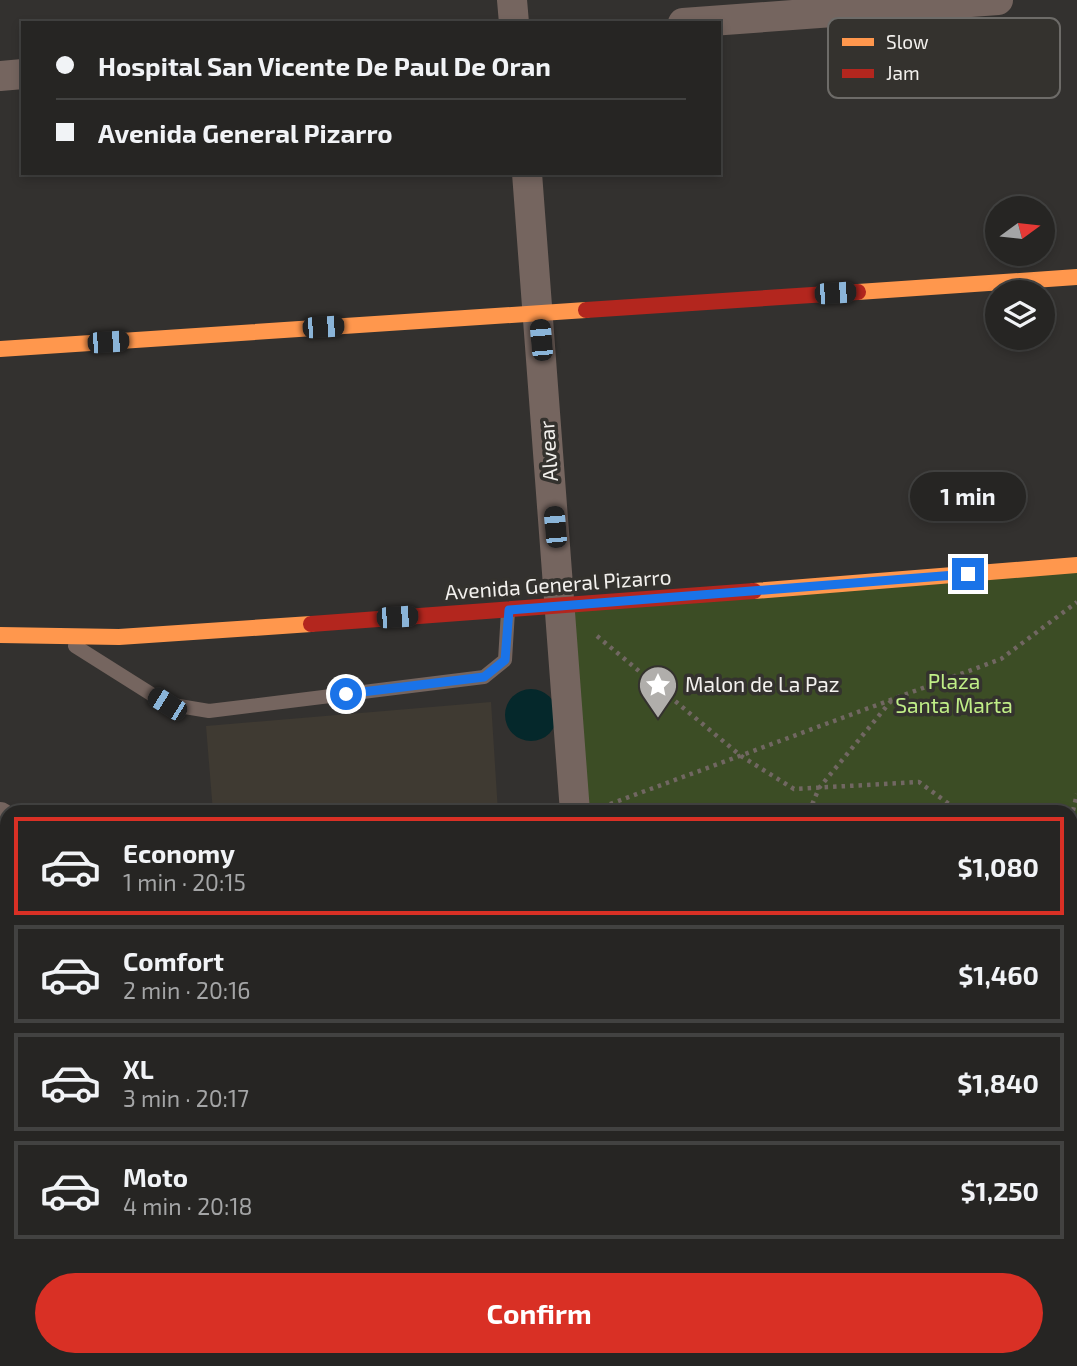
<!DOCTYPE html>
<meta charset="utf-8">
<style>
body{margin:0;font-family:"Exo 2",sans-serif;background:#323130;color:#f1f3f6;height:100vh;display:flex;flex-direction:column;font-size:26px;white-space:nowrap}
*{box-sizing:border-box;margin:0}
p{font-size:23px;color:#a4a5a6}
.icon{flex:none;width:38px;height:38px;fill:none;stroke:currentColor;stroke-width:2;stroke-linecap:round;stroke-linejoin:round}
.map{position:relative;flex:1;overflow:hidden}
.sheet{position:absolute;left:0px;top:805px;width:1078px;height:562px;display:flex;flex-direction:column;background:#262523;border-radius:21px 21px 0 0;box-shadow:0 4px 10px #0003,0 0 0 2px #424241}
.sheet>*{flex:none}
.top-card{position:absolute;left:21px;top:21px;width:700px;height:154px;border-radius:0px;box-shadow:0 4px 10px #0003,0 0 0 2px #424241;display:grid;align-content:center;height:154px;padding:0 35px;background:#262523}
.needle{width:46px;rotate:75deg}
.controls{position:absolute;left:985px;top:196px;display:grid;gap:14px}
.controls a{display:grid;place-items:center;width:70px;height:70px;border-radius:50%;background:#262523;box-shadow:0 4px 10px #0003,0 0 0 2px #424241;font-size:35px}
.end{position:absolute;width:32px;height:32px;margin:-16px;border:9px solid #1a73e8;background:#fff;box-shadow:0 0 0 4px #fff}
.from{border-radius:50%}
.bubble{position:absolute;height:49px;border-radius:24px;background:#262523;box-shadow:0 4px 10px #0003,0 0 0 2px #424241;font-size:23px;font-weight:700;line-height:49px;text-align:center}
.car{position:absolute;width:21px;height:42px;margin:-21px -10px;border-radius:9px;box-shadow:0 0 5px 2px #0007;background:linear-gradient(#222 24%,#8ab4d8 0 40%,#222 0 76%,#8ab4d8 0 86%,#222 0)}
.top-card b{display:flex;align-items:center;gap:24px;height:66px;font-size:26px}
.top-card b+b{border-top:2px solid #424241}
.top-card i{width:18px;height:18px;background:#f1f3f6}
ul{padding:12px 0 0;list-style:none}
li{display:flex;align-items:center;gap:21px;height:98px;margin:0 14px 10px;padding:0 21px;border:4px solid #424241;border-radius:0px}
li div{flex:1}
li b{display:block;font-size:26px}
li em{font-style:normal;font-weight:700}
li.on{border-color:#d93025}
li>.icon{width:63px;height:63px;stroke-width:1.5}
.action{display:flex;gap:14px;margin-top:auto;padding:14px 35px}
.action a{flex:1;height:80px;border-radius:42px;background:#d93025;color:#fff;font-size:28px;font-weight:700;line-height:80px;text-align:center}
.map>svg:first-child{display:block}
.built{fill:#3f3a32}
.green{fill:#3c4d25}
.water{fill:#05282b}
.building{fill:#50493c;stroke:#666463;stroke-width:2}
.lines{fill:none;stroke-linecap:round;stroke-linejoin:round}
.path{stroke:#716762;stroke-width:4.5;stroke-dasharray:3.5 5;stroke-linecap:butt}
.lane{stroke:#75655f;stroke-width:14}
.street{stroke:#75655f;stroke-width:30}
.slow{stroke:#ff974d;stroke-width:16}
.jam{stroke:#b3261e;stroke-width:16}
.route{stroke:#1a73e8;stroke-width:9}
.labels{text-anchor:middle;stroke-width:7;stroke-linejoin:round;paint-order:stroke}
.street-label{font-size:21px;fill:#f3f1ee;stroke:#34322e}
.park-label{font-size:21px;fill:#c0ee87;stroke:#34322e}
.poi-label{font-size:21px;fill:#f3f1ee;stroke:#34322e;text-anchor:start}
.key{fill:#34322e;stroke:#6d6b68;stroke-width:2}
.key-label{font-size:19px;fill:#f3f1ee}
</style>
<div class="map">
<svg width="1077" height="1366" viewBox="0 0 1077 1366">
<rect width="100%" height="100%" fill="#33312f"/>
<path class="built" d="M491 702 498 812H213L206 726Z
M1071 1095H1077V1366H913L912 1360H1071Z
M623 1360H806L807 1366H623Z"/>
<path class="green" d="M1077 565V1084H1071V812H575L561 607Z
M812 1360H908V1366H813Z"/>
<path class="water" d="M505 715a26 26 0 1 1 52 0a26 26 0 1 1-52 0Z"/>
<path class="building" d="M1071 1132H1077V1320L1071 1321Z
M70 1360H591V1366H71Z"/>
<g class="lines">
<path class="path" d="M597 636 741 756 794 789 919 782 960 812
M602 807 1001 659 1077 602
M809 812 819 788 891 701
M1071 819 1077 794
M1071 847 1077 852
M1071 1035 1077 1038"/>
<path class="lane" d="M75 646 167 704 209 711 484 677 505 660 508 611"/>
<path class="street" d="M512 0 514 23
M683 23 998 0
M0 76 23 74
M527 173 575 812
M0 817 7 885
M1071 1084H1077
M0 1152 7 1151
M50 1360 51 1366
M616 1360V1366"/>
<path class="slow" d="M858 292 1077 277
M0 349 586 310
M754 591 1077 565
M0 635 119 637 311 624"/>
<path class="jam" d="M586 310 858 292
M311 624 754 591"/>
</g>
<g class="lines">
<path class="route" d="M346 694 484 677 505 660 509 610 968 574"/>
</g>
<defs>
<g id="sight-pin" transform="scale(2.0125)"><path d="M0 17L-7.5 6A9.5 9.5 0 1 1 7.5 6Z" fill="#b0aeab" stroke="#34322e"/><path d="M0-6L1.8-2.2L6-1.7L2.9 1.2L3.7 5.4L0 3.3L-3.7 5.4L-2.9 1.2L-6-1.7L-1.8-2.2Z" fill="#fff"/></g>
</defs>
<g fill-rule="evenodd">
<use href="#sight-pin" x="658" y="685"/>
</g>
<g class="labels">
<g class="street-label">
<text transform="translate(549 451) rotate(-94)" y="7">Alvear</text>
<text transform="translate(558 585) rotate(-4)" y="7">Avenida General Pizarro</text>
</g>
<g class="park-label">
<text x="954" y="689">Plaza<tspan x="954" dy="24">Santa Marta</tspan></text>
</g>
<g class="poi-label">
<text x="685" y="692">Malon de La Paz</text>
</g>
</g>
<rect x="828" y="18" width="232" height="80" rx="10" class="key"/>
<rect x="842" y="38" width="32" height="8" fill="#ff974d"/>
<rect x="842" y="69" width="32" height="9" fill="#b3261e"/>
<g class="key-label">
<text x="886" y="49">Slow</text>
<text x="886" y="80">Jam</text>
</g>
</svg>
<div class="controls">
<a><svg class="needle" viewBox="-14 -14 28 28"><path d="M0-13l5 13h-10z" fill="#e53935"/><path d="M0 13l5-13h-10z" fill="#a4a5a6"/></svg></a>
<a><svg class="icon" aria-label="layers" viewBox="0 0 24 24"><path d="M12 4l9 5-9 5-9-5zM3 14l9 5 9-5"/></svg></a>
</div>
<i class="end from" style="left:346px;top:694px"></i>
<i class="end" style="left:968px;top:574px"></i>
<div class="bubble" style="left:910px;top:472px;width:116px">1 min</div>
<i class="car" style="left:835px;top:293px;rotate:86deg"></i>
<i class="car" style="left:323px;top:327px;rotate:86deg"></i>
<i class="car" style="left:541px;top:340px;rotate:355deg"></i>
<i class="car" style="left:108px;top:342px;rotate:86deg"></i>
<i class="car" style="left:555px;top:527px;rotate:355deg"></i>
<i class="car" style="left:397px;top:617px;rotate:86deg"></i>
<i class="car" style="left:167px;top:704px;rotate:302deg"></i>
<div class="top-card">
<b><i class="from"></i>Hospital San Vicente De Paul De Oran</b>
<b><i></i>Avenida General Pizarro</b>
</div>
<section class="sheet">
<ul>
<li class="on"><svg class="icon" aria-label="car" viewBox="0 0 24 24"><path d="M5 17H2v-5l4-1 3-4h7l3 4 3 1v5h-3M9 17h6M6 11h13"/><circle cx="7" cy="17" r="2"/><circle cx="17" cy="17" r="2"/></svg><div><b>Economy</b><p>1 min · 20:15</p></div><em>$1,080</em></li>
<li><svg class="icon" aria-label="car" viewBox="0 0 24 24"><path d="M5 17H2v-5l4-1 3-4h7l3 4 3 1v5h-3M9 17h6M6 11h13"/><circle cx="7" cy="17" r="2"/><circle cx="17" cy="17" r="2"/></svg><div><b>Comfort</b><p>2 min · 20:16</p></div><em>$1,460</em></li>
<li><svg class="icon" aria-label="car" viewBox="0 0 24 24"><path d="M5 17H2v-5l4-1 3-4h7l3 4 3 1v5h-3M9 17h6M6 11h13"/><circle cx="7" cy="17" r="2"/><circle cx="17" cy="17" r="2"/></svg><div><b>XL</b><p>3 min · 20:17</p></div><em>$1,840</em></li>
<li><svg class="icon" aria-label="car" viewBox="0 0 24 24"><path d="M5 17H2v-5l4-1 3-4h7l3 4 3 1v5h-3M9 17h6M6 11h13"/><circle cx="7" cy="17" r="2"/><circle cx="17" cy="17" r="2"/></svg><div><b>Moto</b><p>4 min · 20:18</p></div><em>$1,250</em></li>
</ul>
<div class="action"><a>Confirm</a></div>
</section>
</div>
